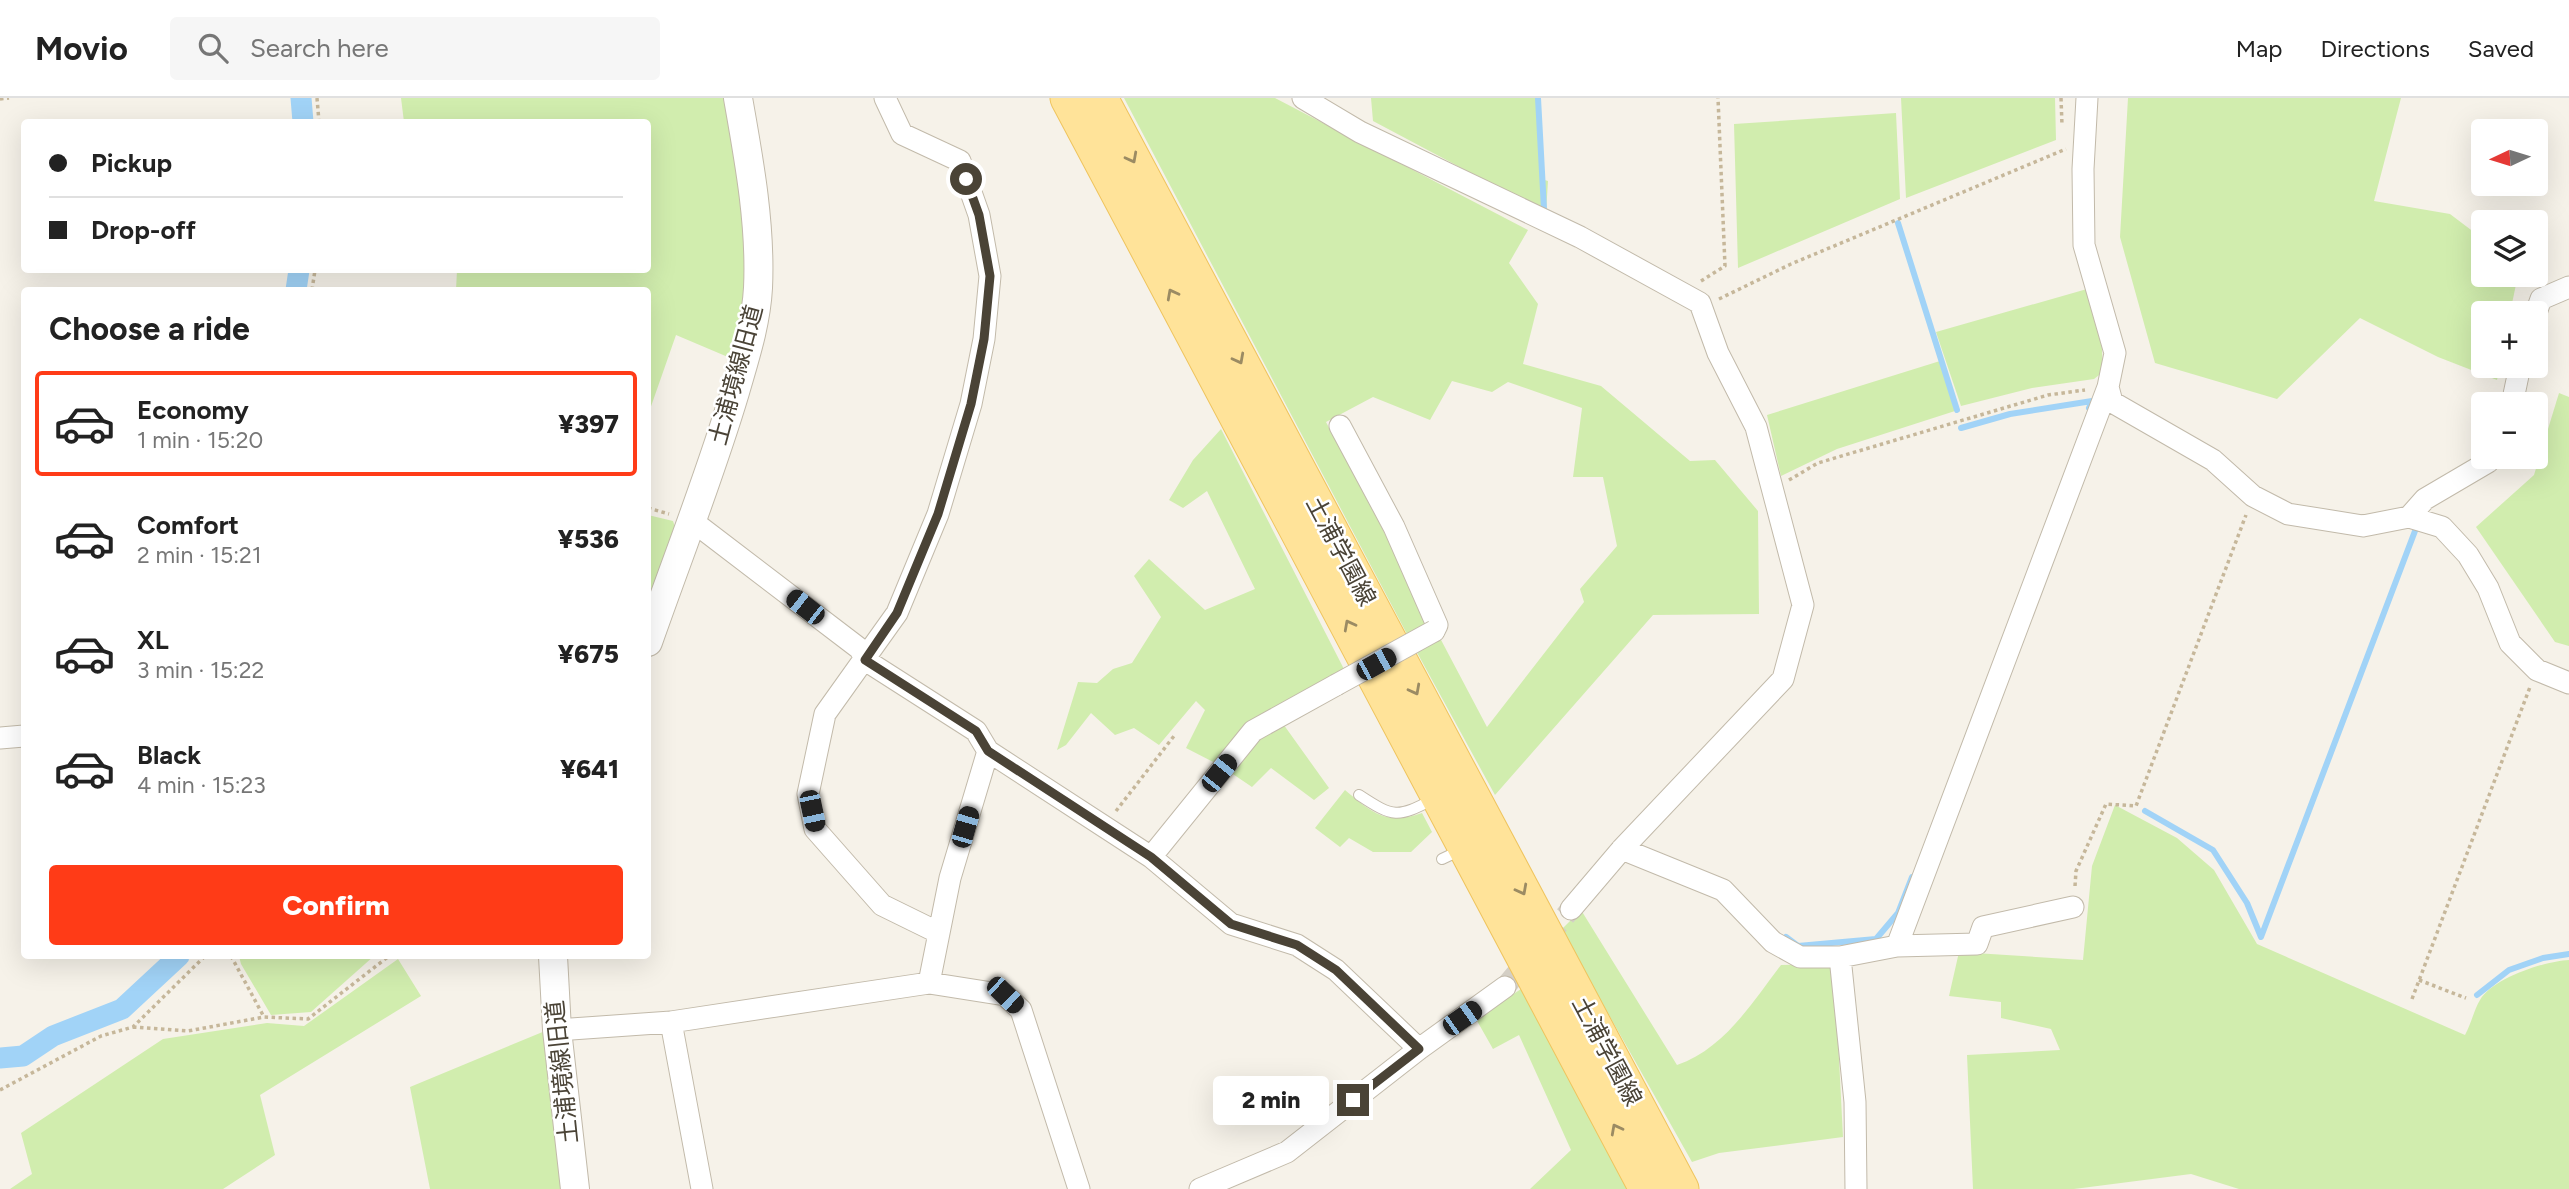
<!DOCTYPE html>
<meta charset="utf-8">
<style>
body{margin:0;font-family:Figtree,"Noto Sans JP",sans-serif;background:#f6f6f6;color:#222;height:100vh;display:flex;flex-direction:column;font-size:26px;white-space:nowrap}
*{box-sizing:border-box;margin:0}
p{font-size:23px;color:#767676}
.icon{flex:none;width:38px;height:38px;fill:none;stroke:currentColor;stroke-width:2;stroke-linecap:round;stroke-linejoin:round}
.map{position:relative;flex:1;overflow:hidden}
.details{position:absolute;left:21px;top:189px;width:630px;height:672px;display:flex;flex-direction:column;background:#fff;border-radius:7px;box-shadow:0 7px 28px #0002}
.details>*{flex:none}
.hud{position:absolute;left:21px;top:21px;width:630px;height:154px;border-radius:7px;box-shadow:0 7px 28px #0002;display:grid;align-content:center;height:154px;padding:0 28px;background:#fff}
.needle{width:46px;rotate:266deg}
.fabs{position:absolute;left:2471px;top:21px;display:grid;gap:14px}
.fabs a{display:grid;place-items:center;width:77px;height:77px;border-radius:7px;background:#fff;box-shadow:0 7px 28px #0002;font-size:35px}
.end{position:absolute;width:32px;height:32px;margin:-16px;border:9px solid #4a4336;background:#fff;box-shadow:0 0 0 4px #fff}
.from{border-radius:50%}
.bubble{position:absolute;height:49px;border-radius:7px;background:#fff;box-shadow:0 7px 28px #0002;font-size:23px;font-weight:800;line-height:49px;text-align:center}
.car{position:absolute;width:21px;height:42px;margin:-21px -10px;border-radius:9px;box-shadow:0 0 5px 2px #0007;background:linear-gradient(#222 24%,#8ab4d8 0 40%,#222 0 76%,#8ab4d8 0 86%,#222 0)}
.hud b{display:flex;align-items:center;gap:24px;height:66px;font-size:26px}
.hud b+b{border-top:2px solid #e0e0e0}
.hud i{width:18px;height:18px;background:#222}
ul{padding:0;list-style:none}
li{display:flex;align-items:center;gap:21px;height:105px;margin:0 14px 10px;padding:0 14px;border:4px solid transparent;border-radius:7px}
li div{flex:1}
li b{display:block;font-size:26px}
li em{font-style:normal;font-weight:800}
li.selected{border-color:#ff3b17}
li>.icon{width:63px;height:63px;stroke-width:1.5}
h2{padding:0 28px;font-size:32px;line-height:84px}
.action{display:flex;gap:14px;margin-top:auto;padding:14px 28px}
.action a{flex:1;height:80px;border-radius:7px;background:#ff3b17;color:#fff;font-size:28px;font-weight:800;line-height:80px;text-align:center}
header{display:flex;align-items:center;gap:42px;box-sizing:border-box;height:98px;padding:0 35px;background:#fff;border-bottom:2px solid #e0e0e0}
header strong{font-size:33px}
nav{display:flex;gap:38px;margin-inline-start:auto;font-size:24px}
.search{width:490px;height:63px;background:#f6f6f6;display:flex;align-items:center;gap:18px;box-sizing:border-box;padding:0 24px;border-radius:7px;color:#767676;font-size:26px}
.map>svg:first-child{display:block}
.green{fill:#d1edae;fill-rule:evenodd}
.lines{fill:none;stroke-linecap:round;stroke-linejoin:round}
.stream{stroke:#a1d3f7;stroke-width:6}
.canal{stroke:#a1d3f7;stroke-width:21}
.minor-tunnel{stroke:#d4cfc5;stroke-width:21;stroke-dasharray:21 10;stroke-linecap:butt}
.service-casing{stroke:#c2baaa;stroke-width:12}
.minor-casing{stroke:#c2baaa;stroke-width:23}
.tertiary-casing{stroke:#c2baaa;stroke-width:30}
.primary-casing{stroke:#efc45e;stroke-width:37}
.path{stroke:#c6b79a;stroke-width:3.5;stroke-dasharray:3.5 3.5;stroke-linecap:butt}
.service{stroke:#fff;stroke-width:10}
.minor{stroke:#fff;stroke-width:21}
.tertiary{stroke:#fff;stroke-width:28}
.primary{stroke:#ffe399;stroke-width:35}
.minor-bridge-casing{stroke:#c2baaa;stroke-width:23;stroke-linecap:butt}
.minor-bridge{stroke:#fff;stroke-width:21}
.oneway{stroke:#9b8b63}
.route{stroke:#4a4336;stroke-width:9}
.labels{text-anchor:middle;stroke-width:5;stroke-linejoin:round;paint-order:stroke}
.street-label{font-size:24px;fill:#4a4336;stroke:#fff}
</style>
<header>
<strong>Movio</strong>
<div class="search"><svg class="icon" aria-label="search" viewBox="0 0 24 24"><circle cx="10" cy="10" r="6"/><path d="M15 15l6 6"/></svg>Search here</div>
<nav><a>Map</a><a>Directions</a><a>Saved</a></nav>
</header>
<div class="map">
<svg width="2569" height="1091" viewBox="0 0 2569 1091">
<rect width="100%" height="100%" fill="#f6f2e9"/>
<path class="green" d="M401 0H727L738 62 749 193 735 262 676 237 648 317V192H456L457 172H648V24H404Z
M1124 0H1275L1528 132 1509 165 1538 206 1523 266 1601 288 1690 363 1715 362 1758 413 1759 516 1653 517 1495 697 1408 538ZM1452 283 1492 294 1508 284 1582 310 1573 379H1603L1617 448 1580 491 1584 504 1487 629 1326 324 1373 299 1430 322Z
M1371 0H1536L1541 81 1548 83 1546 115 1373 23Z
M1901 0H2055L2056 42 1906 100Z
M2128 0H2401L2374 103 2450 116 2483 141V177H2518L2510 215H2483V268H2500L2497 282 2438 259 2360 220 2277 301 2155 265 2120 139Z
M1896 15 1900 101 1738 170 1734 26Z
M2087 191 2101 229 2103 274 2094 281 2032 290 1961 308 1936 234Z
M1940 263 1955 313 1837 351 1781 378 1767 317Z
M2559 295 2569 299V548L2555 544 2476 429 2534 377Z
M1221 331 1346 575 1276 616 1329 690 1314 702 1271 670 1252 689 1221 668 1186 650 1205 612 1196 603 1159 647 1134 630 1115 637 1091 615 1066 647 1057 652 1078 584 1097 585 1113 571 1132 565 1161 519 1134 478 1149 461 1205 512 1255 491 1207 393 1183 410 1169 402 1193 362Z
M648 417 673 423 676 432 655 491 648 495Z
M1345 692C1371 714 1386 728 1422 715L1432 734 1411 754H1373L1349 740 1340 749 1315 730Z
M2115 707 2177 740 2214 772 2257 846 2465 937C2471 926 2474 912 2480 902 2493 880 2545 863 2569 862V1091H2239L2191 1076 2074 1091H1973L1967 957 2060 952 2051 931 2001 920V904L1949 898 1959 854 2083 862 2092 768Z
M1581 812 1677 967C1724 951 1752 905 1781 867L1831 866 1836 902 1843 1039 1719 1055 1692 1064 1561 832Z
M239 858H374L311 914 271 917 241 866Z
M398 861 421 898 260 997 275 1057 223 1091H10L32 1076 21 1035 163 941 267 925 304 928Z
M1521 891 1629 1091H1530L1571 1052 1519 937 1493 951 1476 921Z
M545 933 564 1091H430L410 989Z"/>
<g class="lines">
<path class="stream" d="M1538 0 1544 111
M1898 125 1957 312
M1961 330 2010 316 2092 303 2089 310
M2145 713 2213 752 2247 805 2261 839 2415 433
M1786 839 1798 848 1876 841 1898 815 1912 779
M2477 897 2509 872 2543 860 2569 856"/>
<path class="canal" d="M301 0 303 24
M296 192 299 172
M0 960 23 958 53 938 122 911 179 858"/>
<path class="minor-tunnel" d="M1505 889 1571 811"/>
<g class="service-casing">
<path id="service" d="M1359 697C1394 720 1397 720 1434 701
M1442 761 1461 752"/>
</g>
<g class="minor-casing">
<path id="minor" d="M885 0 902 36 960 63 979 117 990 178 984 241 971 306 938 416 897 515 825 616 808 696 815 731 882 807 939 835
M1303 0 1360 34 1580 139 1700 205 1718 255 1756 329 1803 507 1783 581 1622 751 1571 811
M2536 215 2541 201 2569 189
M2108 289 2112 304 2213 362 2253 398 2288 416 2363 428 2409 419 2442 429 2468 457 2488 490 2510 545 2537 572 2569 585
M2512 306 2520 268
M1340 328 1394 429 1437 527 1434 533
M2409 419 2425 401 2488 364 2491 359
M691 422 860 551 865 562 976 633 988 653 1151 759 1231 826 1297 847 1336 872 1419 951
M0 640 24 638
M1622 751 1723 792 1773 844 1800 859H1840L1897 848 1977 846 1983 829 2073 809
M1151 759 1253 633 1336 587
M1897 848 2108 289 2115 255 2084 147 2083 71 2087 0
M1840 859 1855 1004 1856 1091
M929 885 950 780 988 653
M671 924 702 1091
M557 932 671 924 929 885 1005 897 1021 912 1079 1091
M1200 1091 1287 1054 1419 951 1505 889"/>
</g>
<g class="tertiary-casing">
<path id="tertiary" d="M648 544C677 461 710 378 735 294 745 259 756 226 758 190 761 127 749 62 738 0
M553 858 557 932 575 1091"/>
</g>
<g class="primary-casing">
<path id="primary" d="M1068 0 1647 1091
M1100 0 1681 1091"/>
</g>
<path class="path" d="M317 0 319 24
M2061 0 2062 27
M0 1 9 0
M1701 183 1725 168 1718 0
M312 192 315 172
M1719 201 1791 166 2066 51
M1789 382 1818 365 2048 297 2085 292
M648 410 669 416
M1116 713 1174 638
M2075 788 2076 773 2106 706 2136 708 2246 417
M231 858 264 919
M2419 882 2466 900
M2412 901 2530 589
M133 929 188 933 264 919 308 921 389 858
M0 992 101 938 133 929 205 858"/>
<use href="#service" class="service"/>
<use href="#minor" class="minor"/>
<use href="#tertiary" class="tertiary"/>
<use href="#primary" class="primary"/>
<g class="minor-bridge-casing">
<path id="minor-bridge" d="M1336 587 1434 533"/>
</g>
<use href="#minor-bridge" class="minor-bridge"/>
</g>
<defs><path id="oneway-chevron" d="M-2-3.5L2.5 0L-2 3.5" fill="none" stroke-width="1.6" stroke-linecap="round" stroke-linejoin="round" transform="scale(1.75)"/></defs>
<g class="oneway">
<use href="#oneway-chevron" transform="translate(1132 60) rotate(62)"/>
<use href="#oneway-chevron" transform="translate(1172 196) rotate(-118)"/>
<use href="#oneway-chevron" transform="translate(1239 261) rotate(62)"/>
<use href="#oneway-chevron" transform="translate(1349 527) rotate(-118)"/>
<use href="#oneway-chevron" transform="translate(1415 592) rotate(62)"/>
<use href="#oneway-chevron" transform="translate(1522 792) rotate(62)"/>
<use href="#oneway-chevron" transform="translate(1616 1031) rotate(-118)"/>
</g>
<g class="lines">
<path class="route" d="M966 81 979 117 990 178 984 241 971 306 938 416 897 515 865 562 976 633 988 653 1151 759 1231 826 1297 847 1336 872 1419 951 1353 1002"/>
</g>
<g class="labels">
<g class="street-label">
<text transform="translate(736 277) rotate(-75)" y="8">土浦境線旧道</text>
<text transform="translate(1341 453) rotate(62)" y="8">土浦学園線</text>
<text transform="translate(1607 953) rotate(62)" y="8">土浦学園線</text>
<text transform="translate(562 974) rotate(-96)" y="8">土浦境線旧道</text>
</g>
</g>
</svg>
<div class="fabs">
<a><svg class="needle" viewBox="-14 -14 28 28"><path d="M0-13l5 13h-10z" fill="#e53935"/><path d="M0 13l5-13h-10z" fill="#767676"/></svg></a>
<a><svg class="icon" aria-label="layers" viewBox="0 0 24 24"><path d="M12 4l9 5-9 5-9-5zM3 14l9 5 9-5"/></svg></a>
<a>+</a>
<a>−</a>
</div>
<i class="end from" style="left:966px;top:81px"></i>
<i class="end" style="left:1353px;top:1002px"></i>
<div class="bubble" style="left:1213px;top:978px;width:116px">2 min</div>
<i class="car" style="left:805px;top:509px;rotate:308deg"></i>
<i class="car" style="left:1376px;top:566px;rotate:61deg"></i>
<i class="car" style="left:1219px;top:675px;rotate:39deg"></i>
<i class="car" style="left:812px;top:713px;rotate:168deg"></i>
<i class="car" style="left:965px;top:729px;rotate:16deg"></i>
<i class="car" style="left:1005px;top:897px;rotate:134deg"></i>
<i class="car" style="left:1462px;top:920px;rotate:55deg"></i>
<div class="hud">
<b><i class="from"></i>Pickup</b>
<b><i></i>Drop-off</b>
</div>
<section class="details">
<h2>Choose a ride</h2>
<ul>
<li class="selected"><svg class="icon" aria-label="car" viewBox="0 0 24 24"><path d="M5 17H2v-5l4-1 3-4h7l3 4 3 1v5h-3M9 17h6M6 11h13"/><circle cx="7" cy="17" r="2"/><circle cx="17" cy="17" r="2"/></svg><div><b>Economy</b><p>1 min · 15:20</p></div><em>¥397</em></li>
<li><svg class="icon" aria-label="car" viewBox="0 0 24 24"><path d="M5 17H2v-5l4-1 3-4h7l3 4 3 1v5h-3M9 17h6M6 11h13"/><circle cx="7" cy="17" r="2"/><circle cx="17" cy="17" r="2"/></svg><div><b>Comfort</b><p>2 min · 15:21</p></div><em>¥536</em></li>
<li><svg class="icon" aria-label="car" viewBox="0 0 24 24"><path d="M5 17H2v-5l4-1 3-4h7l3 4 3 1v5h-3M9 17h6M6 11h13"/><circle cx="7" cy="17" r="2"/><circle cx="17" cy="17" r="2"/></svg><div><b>XL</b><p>3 min · 15:22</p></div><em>¥675</em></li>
<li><svg class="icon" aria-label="car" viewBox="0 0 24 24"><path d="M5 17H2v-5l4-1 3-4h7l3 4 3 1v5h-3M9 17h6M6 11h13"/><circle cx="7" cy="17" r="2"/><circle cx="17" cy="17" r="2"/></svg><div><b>Black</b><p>4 min · 15:23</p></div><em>¥641</em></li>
</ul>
<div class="action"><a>Confirm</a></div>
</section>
</div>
